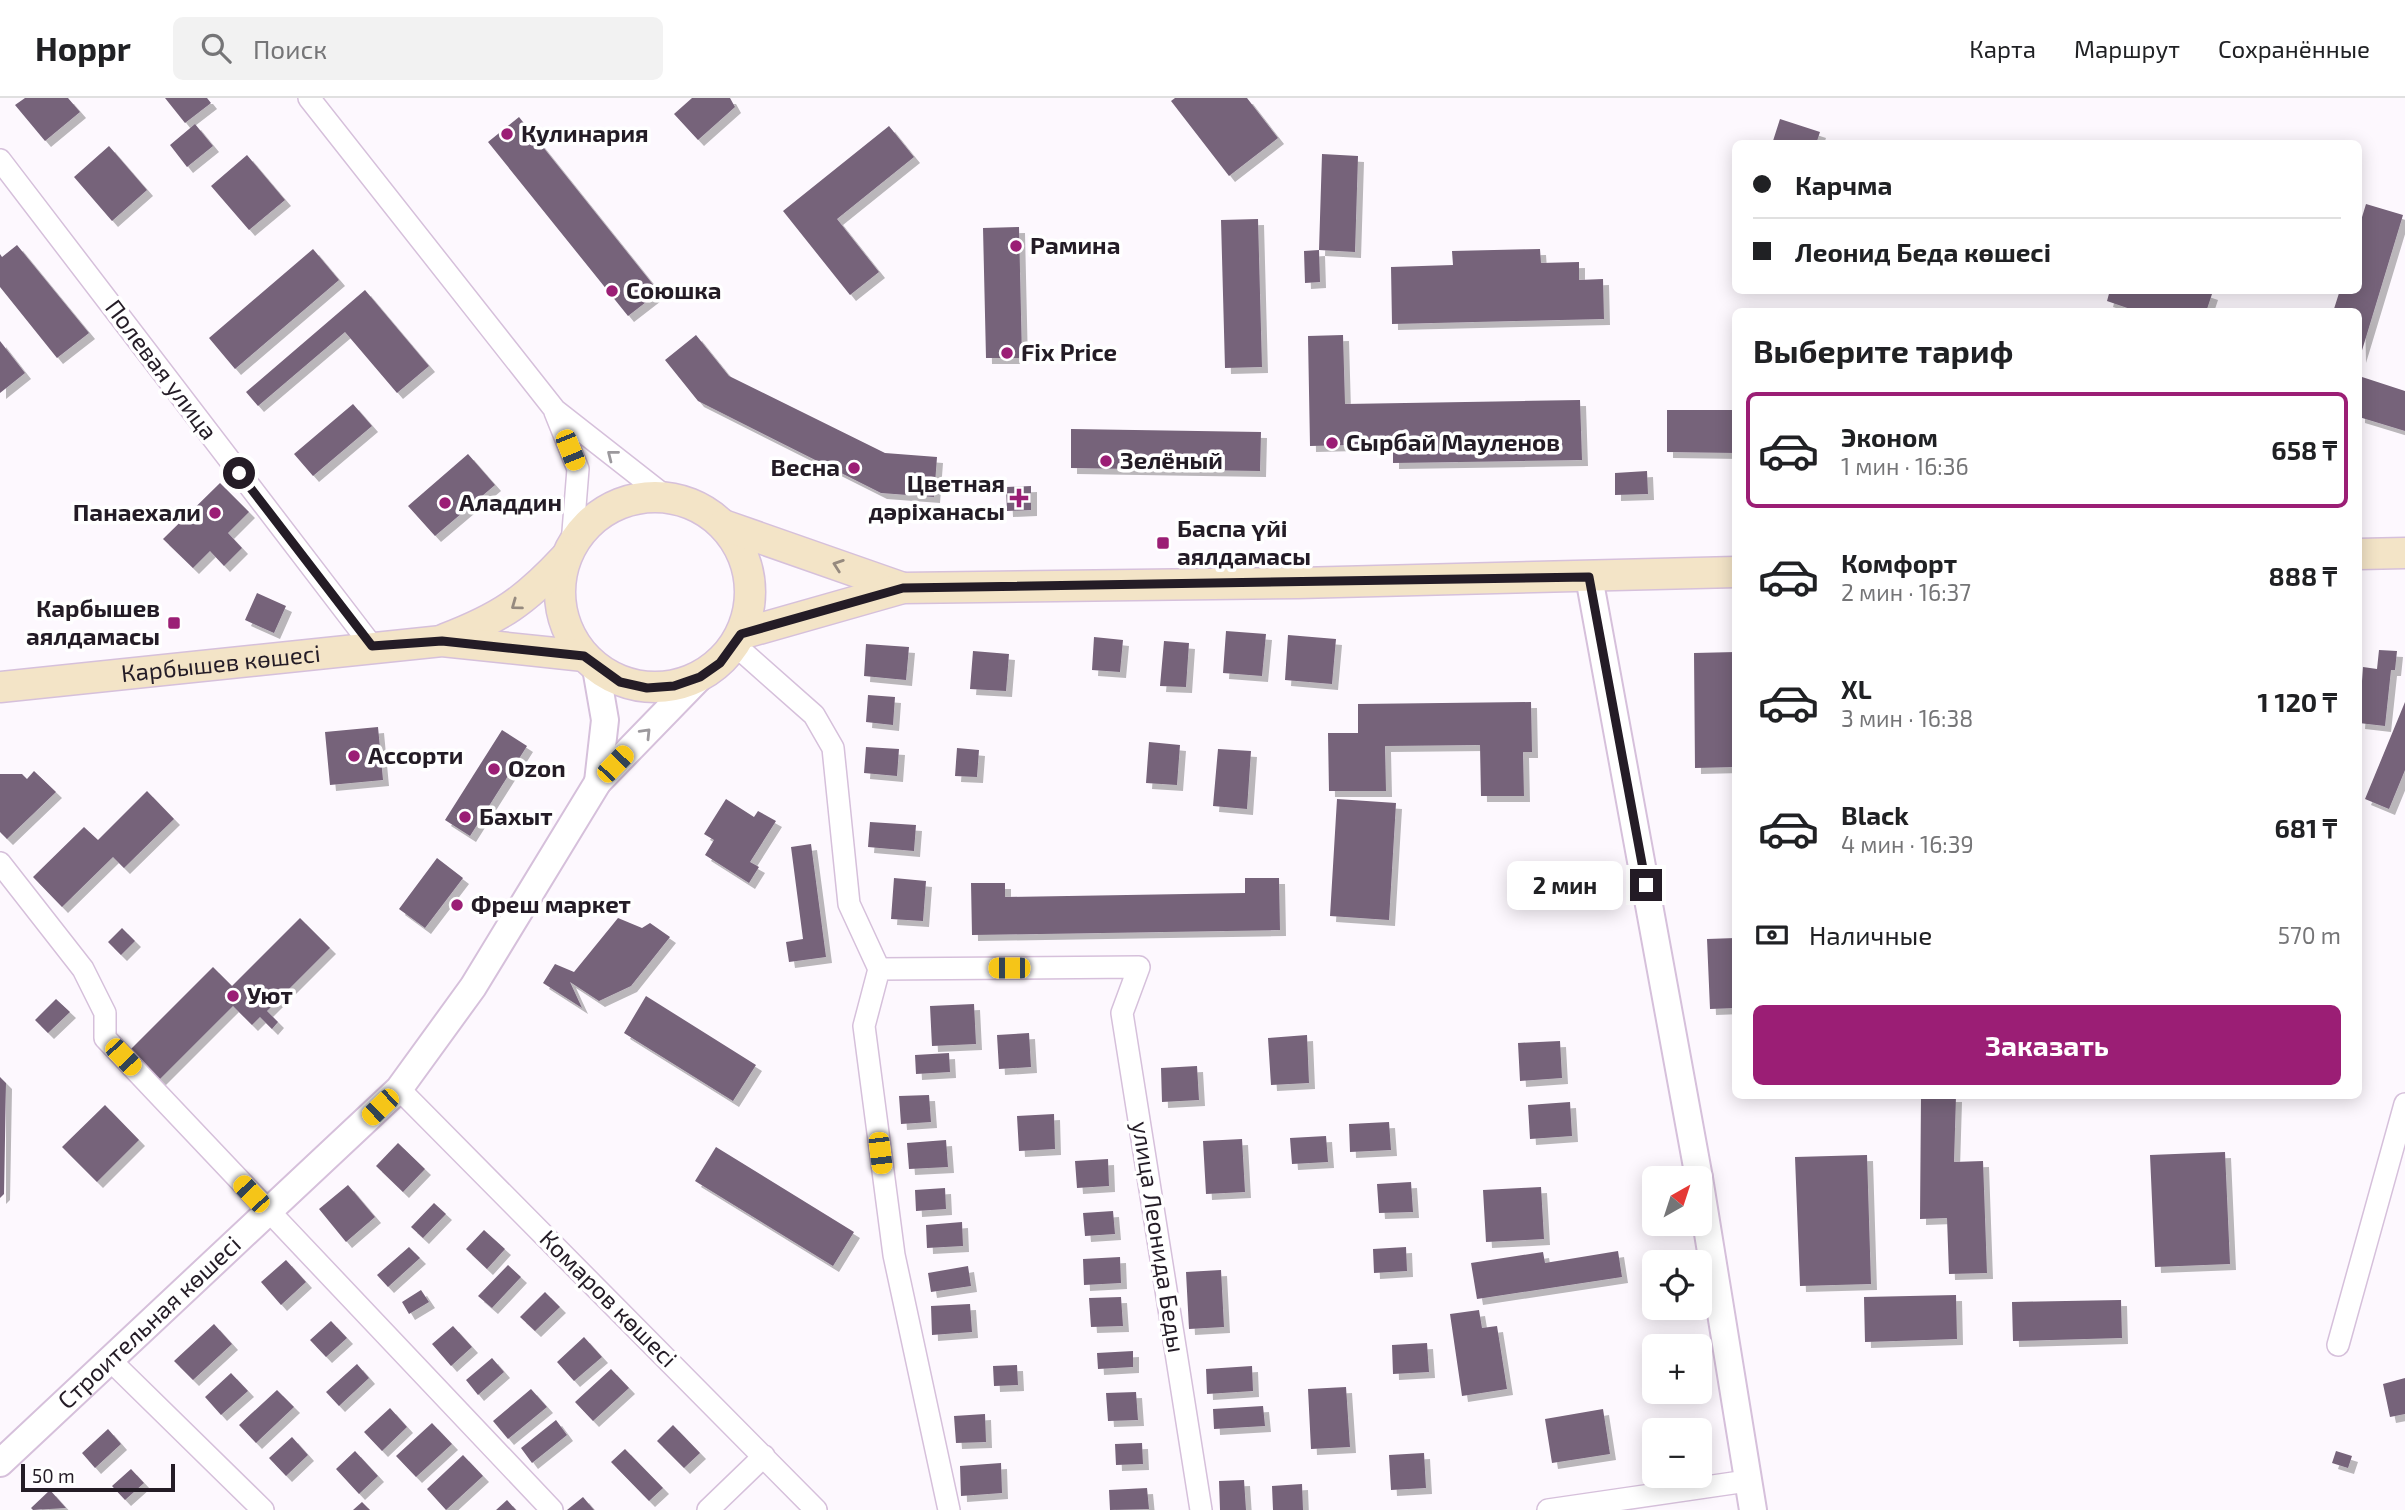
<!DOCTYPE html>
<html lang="ru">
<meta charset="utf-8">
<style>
body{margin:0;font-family:"Exo 2",sans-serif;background:#f2f2f2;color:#202124;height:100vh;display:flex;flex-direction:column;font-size:26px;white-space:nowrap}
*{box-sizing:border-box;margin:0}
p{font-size:23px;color:#757577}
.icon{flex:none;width:38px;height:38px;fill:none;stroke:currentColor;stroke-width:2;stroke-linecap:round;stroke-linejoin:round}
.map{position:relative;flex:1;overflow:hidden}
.panel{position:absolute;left:1732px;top:210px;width:630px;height:791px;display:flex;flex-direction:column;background:#fff;border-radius:10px;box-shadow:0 4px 18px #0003}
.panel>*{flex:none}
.banner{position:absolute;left:1732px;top:42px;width:630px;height:154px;border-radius:10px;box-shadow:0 4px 18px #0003;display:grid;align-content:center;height:154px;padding:0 21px;background:#fff}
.needle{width:46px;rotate:39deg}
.controls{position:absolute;left:1642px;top:1068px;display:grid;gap:14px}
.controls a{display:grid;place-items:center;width:70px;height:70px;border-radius:10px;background:#fff;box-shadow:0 4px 18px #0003;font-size:35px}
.scale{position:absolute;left:21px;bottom:18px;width:154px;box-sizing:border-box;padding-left:7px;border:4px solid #241c26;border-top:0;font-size:19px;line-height:24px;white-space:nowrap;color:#241c26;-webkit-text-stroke:5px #fff;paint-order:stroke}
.end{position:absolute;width:32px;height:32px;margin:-16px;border:9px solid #241c26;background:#fff;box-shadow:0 0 0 4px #fff}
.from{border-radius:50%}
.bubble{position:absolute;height:49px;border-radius:10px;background:#fff;box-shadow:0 4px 18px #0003;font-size:23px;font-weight:700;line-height:49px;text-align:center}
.car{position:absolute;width:21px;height:42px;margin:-21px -10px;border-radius:9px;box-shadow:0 0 5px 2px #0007;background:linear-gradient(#f5c518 24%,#345 0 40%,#f5c518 0 76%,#345 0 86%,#f5c518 0)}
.banner b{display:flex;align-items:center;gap:24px;height:66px;font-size:26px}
.banner b+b{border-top:2px solid #e0e0e0}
.banner i{width:18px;height:18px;background:#202124}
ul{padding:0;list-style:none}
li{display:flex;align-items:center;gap:21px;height:116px;margin:0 14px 10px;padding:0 7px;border:4px solid transparent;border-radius:10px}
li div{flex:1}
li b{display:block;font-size:26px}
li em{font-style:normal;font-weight:700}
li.on{border-color:#9b1e75}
li>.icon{width:63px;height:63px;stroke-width:1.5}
h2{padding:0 21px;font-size:32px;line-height:84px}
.pay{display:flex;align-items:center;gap:18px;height:77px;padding:0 21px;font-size:26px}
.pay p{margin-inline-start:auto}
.button{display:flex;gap:14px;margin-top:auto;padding:14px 21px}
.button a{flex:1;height:80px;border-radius:10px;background:#9b1e75;color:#fff;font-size:28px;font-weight:700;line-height:80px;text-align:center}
header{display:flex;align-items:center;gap:42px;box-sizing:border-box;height:98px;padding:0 35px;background:#fff;border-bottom:2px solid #e0e0e0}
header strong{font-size:33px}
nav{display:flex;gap:38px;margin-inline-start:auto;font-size:24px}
.search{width:490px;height:63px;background:#f2f2f2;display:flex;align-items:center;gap:18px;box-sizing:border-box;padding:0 24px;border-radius:10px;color:#757577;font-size:26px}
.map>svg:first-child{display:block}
.building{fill:#76637a;filter:url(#shadow)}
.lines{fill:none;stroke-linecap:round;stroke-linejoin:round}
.minor-casing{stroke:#d6c0db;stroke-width:24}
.tertiary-casing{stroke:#d6c0db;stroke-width:30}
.secondary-casing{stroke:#d6c0db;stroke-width:33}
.minor{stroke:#fff;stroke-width:21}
.tertiary{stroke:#fff;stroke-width:26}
.secondary{stroke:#f3e4c7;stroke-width:30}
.oneway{stroke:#9c999d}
.oneway2{stroke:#968a7f}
.route{stroke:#241c26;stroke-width:9}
.poi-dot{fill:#9b1e75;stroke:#fff;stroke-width:2.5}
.labels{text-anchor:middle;stroke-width:7;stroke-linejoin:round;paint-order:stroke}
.poi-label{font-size:24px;font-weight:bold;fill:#241c26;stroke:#fff;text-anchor:start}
.street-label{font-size:24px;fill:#241c26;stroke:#fff}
</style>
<header>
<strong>Hoppr</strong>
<div class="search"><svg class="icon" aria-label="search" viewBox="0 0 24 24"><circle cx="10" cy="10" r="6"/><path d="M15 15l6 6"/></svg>Поиск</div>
<nav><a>Карта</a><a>Маршрут</a><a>Сохранённые</a></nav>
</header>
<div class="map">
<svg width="2405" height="1412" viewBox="0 0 2405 1412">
<defs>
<filter id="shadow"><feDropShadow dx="6" dy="6" stdDeviation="0" flood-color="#0004"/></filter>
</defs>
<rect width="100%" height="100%" fill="#fdf8fe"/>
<path class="building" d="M25 0H68L80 14 45 43 15 7Z
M165 0H207L211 5 185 25Z
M692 0H730L735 9 698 42 674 16Z
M1175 0H1247L1278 40 1229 78 1171 3Z
M519 19 659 194 628 218 488 44Z
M1780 21 1820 34 1816 46H1772Z
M195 26 213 48 187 69 170 47Z
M889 28 914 59 837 121 879 174 850 197 783 113Z
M109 48 147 92 112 123 74 79Z
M1322 56 1358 58 1355 154 1319 152 1320 184 1305 185 1304 153 1319 152Z
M247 57 285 102 249 132 211 88Z
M2366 106 2403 117 2360 259 2359 214H2333L2340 192H2359V129Z
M1258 121 1262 269 1225 270 1221 122Z
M1019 129 1022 260H986L983 130Z
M17 147 89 235 57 260 0 189V156L2 159Z
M313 151 339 182 235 271 209 240Z
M1540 151 1541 165 1579 164V182L1603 181 1604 221 1392 226 1391 169 1453 167 1452 153Z
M365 192 429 268 397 295 345 234 258 308 246 294Z
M2110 192H2200L2212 196 2206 214H2139L2107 203Z
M696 237 729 278 885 355 937 359 934 399 881 395 698 303 665 262Z
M1343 237 1345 306 1580 302 1582 362 1393 365V346L1310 348 1308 238Z
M0 243 25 275 0 295Z
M2359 278 2405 293V333L2359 319Z
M353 306 372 328 313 378 294 356Z
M1667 312H1736V355L1667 354Z
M1071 331 1261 334 1260 373 1071 370Z
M468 356 495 387 435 438 408 408Z
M1647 373 1648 396 1615 397V375Z
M220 385 249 414 228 435 242 450 224 468 210 453 193 470 163 441Z
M1031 388V412L1007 413 1006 389Z
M257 495 286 508 274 535 245 522Z
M1226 533 1266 536 1262 578 1223 575Z
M1288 537 1336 541 1332 586 1285 582Z
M1094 539 1123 542 1120 574 1092 572Z
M1164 543 1189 545 1186 589 1160 588Z
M866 546 909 549 906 582 864 578Z
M2379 552 2397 553 2395 572H2391L2385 628 2359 625 2363 569 2377 571Z
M973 553 1009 556 1006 593 970 591Z
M1736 554V669L1695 670 1694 555Z
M868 597 895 599 893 627 866 624Z
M1531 604 1532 654H1523L1524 698H1481L1480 647 1385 648 1386 693H1329L1328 635H1358V606Z
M2405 604V672L2389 711 2365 701Z
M378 629 383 682 330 687 325 634Z
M502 632 527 648 470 738 445 722Z
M1149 644 1180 647 1177 687 1146 685Z
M866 649 899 651 897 678 864 675Z
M957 650 979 652 977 679 955 678Z
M1218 651 1251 653 1247 711 1213 708Z
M34 673 56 694 7 741 0 734V676H22L27 681Z
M147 693 174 721 124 770 113 759 62 809 33 779 84 729 98 742Z
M726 701 754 719 758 713 776 723 750 764 759 769 749 785 705 757 714 742 704 736Z
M1337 701 1396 705 1389 822 1330 818Z
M870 724 916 727 914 753 868 749Z
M811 746 826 859 789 864 786 844 803 841 791 749Z
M437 760 463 780 425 830 399 811Z
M894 780 926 783 923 823 891 821Z
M1245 780H1279L1280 832 972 837 971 785H1005V799L1245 795Z
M300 820 330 850 267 913 278 924 272 931 260 919 252 927 233 908 157 984 128 954 213 869 232 888Z
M618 820 642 830 650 825 670 839 631 888 599 903 570 884 582 910 543 885 555 866 574 874Z
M122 830 135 843 121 857 108 844Z
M1736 840V910L1710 911 1707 841Z
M646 898 756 967 733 1003 624 935Z
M56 901 70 914 48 935 35 922Z
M974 906 976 946 932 948 930 908Z
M1029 935 1031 969 999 971 997 937Z
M1307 937 1309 985 1271 987 1268 940Z
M1560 943 1562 980 1520 983 1518 945Z
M949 955 950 974 916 976 915 957Z
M1197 968 1199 1002 1162 1004 1161 970Z
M0 979 6 985 4 1096 0 1100Z
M929 997 931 1024 901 1026 899 998Z
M1921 998H1956L1954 1064 1983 1063 1987 1175 1949 1176 1947 1120 1920 1121Z
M1570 1004 1572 1038 1530 1041 1528 1007Z
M105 1007 139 1042 97 1084 62 1049Z
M1054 1016 1055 1051 1019 1053 1017 1018Z
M1389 1024 1391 1052 1350 1054 1349 1026Z
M1326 1038 1328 1064 1292 1066 1290 1040Z
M1242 1041 1245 1094 1206 1096 1203 1043Z
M946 1042 948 1069 909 1071 907 1045Z
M398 1045 425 1071 403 1094 376 1068Z
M716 1049 854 1134 833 1168 695 1083Z
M2225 1054 2230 1166 2155 1169 2150 1057Z
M1867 1057 1871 1186 1800 1188 1795 1059Z
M1108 1061 1109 1088 1077 1090 1075 1063Z
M1411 1084 1413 1114 1379 1115 1377 1086Z
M348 1087 375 1119 346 1144 319 1111Z
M1541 1089 1544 1141 1486 1144 1483 1092Z
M945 1090 946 1111 916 1113 915 1092Z
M434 1105 446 1116 423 1140 411 1129Z
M1113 1113 1115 1136 1085 1138 1083 1115Z
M962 1124 963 1148 927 1150 926 1127Z
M484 1132 505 1151 487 1171 466 1151Z
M409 1149 420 1160 388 1189 377 1177Z
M1406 1149 1407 1173 1374 1175 1373 1151Z
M1618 1153 1622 1179 1477 1201 1471 1165 1543 1154 1545 1165Z
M1120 1159 1121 1185 1084 1187 1083 1161Z
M286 1162 306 1184 281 1207 261 1184Z
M508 1167 521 1179 492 1210 478 1198Z
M968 1168 971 1188 931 1194 928 1175Z
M1221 1172 1224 1229 1189 1231 1186 1174Z
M421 1192 429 1204 409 1216 402 1204Z
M545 1194 560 1209 535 1233 520 1219Z
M1956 1197 1957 1241 1865 1244 1864 1199Z
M1121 1199 1123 1228 1091 1229 1089 1200Z
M2121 1202 2122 1240 2013 1243 2012 1204Z
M970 1206 972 1234 932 1237 931 1208Z
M1479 1212 1482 1230 1497 1228 1507 1291 1462 1298 1450 1216Z
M331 1223 347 1240 326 1259 310 1242Z
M214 1226 232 1246 193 1282 174 1263Z
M453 1228 472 1249 451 1268 432 1246Z
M584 1239 602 1259 574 1283 557 1264Z
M1427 1245 1429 1274 1393 1276 1392 1247Z
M1133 1253V1269L1098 1271 1097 1255Z
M492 1260 504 1274 478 1297 466 1282Z
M357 1266 369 1280 339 1308 326 1294Z
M1017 1267 1018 1287 994 1288 993 1268Z
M1252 1268 1253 1293 1207 1296 1206 1271Z
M611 1271 629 1290 593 1323 575 1304Z
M231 1275 248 1293 221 1317 205 1299Z
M2405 1280V1316L2390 1319 2383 1286Z
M1346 1289 1350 1349 1311 1351 1308 1291Z
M531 1291 547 1309 508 1341 493 1323Z
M277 1292 294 1309 256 1345 239 1327Z
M1136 1294 1138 1322 1108 1323 1106 1295Z
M1263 1308 1265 1328 1214 1331 1213 1311Z
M390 1310 407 1329 382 1353 364 1334Z
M1603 1311 1610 1356 1552 1365 1545 1321Z
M985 1316 986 1344 956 1345 954 1318Z
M556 1322 567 1337 532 1365 521 1350Z
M432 1325 452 1346 416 1379 396 1358Z
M673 1327 700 1355 684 1370 657 1343Z
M108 1331 121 1346 95 1370 82 1355Z
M292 1339 308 1357 286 1378 269 1360Z
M1142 1345 1143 1366 1116 1367 1115 1346Z
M625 1351 663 1390 649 1403 611 1364Z
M355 1353 378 1378 359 1396 336 1371Z
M2336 1353 2352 1358 2348 1370 2332 1365Z
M1424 1355 1426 1390 1391 1392 1389 1357Z
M463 1357 483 1378 446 1412 427 1391Z
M1001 1365 1002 1395 961 1398 960 1368Z
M131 1371 144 1385 125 1402 112 1388Z
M1244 1382 1246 1412H1220L1219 1383Z
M1302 1386 1303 1412H1273L1272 1388Z
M1147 1390 1149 1411 1110 1412 1109 1392Z
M50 1392 66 1410 33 1412 31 1410Z
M583 1399 594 1412H567Z
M507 1402 516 1412H496Z
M362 1404 370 1412H353Z"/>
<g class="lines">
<g class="minor-casing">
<path id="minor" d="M309 0 555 312 666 399
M0 62 372 548
M555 314 578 371 572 446
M735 547 814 617 833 650 849 806 879 871 864 928 894 1157 949 1412
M0 765 83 871 105 915V940L552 1412
M879 871 1139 869 1122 915 1201 1412
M399 991 816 1412
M2338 1247 2405 1006
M110 1262 263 1412
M708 1412 764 1358
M1548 1412 1747 1383"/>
</g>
<g class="tertiary-casing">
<g id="tertiary">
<path d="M1589 479 1699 1080"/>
<path d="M596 570 605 622 598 684"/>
<path d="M1699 1080 1753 1412"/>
<path id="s1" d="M0 1365 399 991 473 889 598 684 700 579"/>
</g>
</g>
<g class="secondary-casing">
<g id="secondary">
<circle cx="655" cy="494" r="95"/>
<path d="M723 427 903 490"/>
<path d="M2359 456 2405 455"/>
<path d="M741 536 903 490 1298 485 1736 474"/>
<path d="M445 541C500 520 525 503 565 460"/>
<path id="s2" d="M0 589 442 543 584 558"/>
</g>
</g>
<use href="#minor" class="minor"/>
<use href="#tertiary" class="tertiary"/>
<use href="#secondary" class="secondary"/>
</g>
<defs><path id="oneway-chevron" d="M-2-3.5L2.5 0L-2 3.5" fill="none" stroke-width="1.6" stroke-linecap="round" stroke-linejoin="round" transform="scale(1.75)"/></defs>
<g class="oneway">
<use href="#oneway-chevron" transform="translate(612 357) rotate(-142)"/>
<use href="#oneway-chevron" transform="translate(646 635) rotate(-46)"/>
</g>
<g class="oneway2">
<use href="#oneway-chevron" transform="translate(838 467) rotate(-161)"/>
<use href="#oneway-chevron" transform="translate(516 507) rotate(144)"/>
</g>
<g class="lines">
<path class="route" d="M239 375 372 548 442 543 584 558 620 584 647 590 674 588 700 579 720 565 741 536 903 490 1589 479 1646 787"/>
</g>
<g class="poi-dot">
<circle cx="507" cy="36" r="7"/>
<circle cx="1016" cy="148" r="7"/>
<circle cx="612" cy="193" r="7"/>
<circle cx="1007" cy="255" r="7"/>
<circle cx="1332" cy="345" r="7"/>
<circle cx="1106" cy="363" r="7"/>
<circle cx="854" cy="370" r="7"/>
<path d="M1015.5 389.5h7v7h7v7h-7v7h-7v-7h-7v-7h7z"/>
<circle cx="445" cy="405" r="7"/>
<circle cx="215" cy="415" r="7"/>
<rect x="1156" y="438" width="14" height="14" rx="3.5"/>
<rect x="167" y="518" width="14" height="14" rx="3.5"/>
<circle cx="354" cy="658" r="7"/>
<circle cx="494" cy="671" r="7"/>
<circle cx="465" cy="719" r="7"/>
<circle cx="457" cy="807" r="7"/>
<circle cx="233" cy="898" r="7"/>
</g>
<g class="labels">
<g class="poi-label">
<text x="521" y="44">Кулинария</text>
<text x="1030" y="156">Рамина</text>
<text x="626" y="201">Союшка</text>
<text x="1021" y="263">Fix Price</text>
<text x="1346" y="353">Сырбай Мауленов</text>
<text x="1120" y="371">Зелёный</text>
<text x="840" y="378" text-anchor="end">Весна</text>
<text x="1005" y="394" text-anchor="end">Цветная<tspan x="1005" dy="28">дәріханасы</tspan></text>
<text x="459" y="413">Аладдин</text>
<text x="201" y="423" text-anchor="end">Панаехали</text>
<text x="1177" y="439">Баспа үйі<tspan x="1177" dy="28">аялдамасы</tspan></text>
<text x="160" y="519" text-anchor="end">Карбышев<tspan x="160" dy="28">аялдамасы</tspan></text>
<text x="368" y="666">Ассорти</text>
<text x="508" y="679">Ozon</text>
<text x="479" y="727">Бахыт</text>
<text x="471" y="815">Фреш маркет</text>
<text x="247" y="906">Уют</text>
</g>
<g class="street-label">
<text transform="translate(161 272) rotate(53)" y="8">Полевая улица</text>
<text dy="8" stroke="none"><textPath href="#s2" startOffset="222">Карбышев көшесі</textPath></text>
<text transform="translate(1158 1139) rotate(81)" y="8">улица Леонида Беды</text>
<text transform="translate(608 1201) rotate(45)" y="8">Комаров көшесі</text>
<text dy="8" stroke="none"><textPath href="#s1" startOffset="205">Строительная көшесі</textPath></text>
</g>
</g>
</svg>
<div class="controls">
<a><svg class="needle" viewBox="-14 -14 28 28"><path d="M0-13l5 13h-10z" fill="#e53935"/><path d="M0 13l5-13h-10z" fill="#757577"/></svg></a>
<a><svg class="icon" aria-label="locate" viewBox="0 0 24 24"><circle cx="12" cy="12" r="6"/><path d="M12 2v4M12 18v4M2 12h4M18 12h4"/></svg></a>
<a>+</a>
<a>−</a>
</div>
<div class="scale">50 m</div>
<i class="end from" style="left:239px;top:375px"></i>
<i class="end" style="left:1646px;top:787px"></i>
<div class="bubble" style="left:1507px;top:763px;width:116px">2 мин</div>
<i class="car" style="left:570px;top:352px;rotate:158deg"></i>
<i class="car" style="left:615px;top:666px;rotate:44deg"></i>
<i class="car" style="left:1009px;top:870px;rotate:270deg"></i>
<i class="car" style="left:123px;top:959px;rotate:137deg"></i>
<i class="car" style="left:380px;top:1009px;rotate:226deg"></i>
<i class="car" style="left:880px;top:1055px;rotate:173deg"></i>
<i class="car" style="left:251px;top:1096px;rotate:317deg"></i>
<div class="banner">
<b><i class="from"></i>Карчма</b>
<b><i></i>Леонид Беда көшесі</b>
</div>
<section class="panel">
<h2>Выберите тариф</h2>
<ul>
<li class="on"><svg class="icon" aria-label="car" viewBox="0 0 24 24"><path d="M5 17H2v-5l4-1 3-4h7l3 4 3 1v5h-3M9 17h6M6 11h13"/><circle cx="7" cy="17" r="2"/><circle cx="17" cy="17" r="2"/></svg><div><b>Эконом</b><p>1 мин · 16:36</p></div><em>658 ₸</em></li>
<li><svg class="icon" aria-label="car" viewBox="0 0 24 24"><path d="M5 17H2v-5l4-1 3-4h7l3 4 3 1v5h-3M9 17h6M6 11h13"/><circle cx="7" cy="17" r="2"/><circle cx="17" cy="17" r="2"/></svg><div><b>Комфорт</b><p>2 мин · 16:37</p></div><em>888 ₸</em></li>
<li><svg class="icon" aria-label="car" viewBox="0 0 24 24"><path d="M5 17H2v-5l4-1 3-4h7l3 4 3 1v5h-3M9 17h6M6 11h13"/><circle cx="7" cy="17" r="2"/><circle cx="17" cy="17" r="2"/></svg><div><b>XL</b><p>3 мин · 16:38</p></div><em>1 120 ₸</em></li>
<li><svg class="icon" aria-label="car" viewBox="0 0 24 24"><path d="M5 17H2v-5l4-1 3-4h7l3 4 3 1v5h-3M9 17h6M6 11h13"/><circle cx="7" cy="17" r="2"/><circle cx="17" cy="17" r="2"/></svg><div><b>Black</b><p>4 мин · 16:39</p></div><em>681 ₸</em></li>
</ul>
<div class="pay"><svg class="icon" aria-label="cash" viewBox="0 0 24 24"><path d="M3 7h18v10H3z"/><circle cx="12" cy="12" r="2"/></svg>Наличные<p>570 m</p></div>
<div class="button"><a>Заказать</a></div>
</section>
</div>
